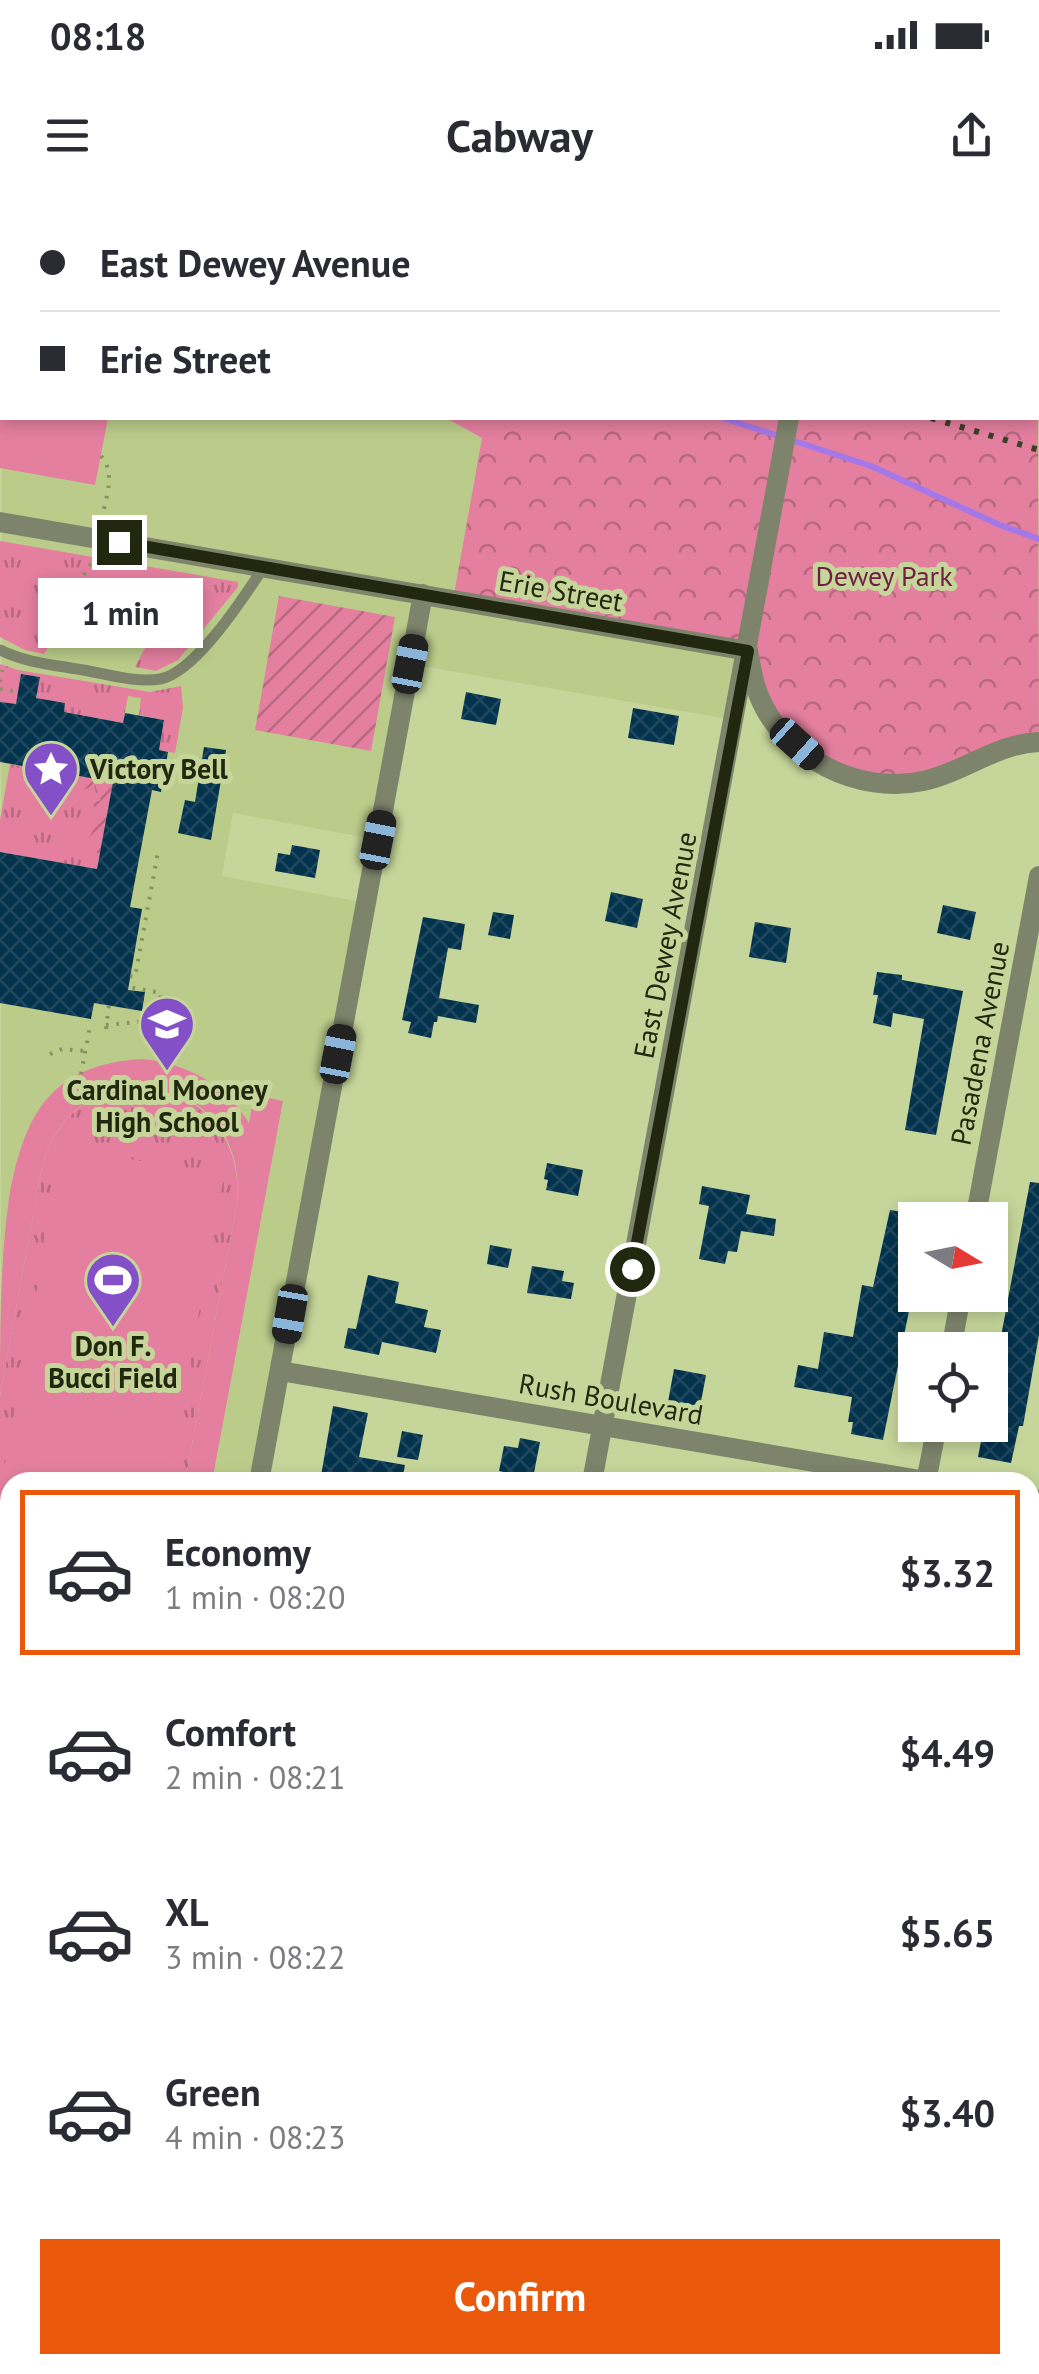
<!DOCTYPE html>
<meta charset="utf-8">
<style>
body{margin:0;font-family:"PT Sans",sans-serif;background:#f7f7f7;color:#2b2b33;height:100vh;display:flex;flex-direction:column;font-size:38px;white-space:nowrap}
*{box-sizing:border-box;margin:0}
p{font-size:32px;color:#7c7c81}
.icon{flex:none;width:55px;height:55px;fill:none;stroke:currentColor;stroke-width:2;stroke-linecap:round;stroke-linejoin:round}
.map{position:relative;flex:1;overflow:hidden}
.side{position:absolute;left:0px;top:1272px;width:1040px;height:902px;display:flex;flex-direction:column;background:#fff;border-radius:30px 30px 0 0;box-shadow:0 5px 15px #0003}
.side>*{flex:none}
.top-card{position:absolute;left:0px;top:0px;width:1040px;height:220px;box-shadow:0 5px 15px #0003;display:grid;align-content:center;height:220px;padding:0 40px;background:#fff}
.needle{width:65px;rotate:100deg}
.buttons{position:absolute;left:898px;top:1002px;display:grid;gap:20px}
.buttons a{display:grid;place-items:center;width:110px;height:110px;border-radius:0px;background:#fff;box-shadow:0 5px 15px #0003;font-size:50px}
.end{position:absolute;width:45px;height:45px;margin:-22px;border:12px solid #222710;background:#fff;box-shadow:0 0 0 5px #fff}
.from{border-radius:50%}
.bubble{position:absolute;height:70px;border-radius:0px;background:#fff;box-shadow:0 5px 15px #0003;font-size:32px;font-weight:700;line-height:70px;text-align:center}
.car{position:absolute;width:30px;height:60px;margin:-30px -15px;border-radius:12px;box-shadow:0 0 8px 2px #0007;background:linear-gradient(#222 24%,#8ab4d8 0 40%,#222 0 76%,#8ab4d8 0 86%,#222 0)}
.top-card b{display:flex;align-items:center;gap:35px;height:95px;font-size:38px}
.top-card b+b{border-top:2px solid #e1e1e2}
.top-card i{width:25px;height:25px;background:#2b2b33}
ul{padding:18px 0 0;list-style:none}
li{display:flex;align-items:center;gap:30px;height:165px;margin:0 20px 15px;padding:0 20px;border:5px solid transparent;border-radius:0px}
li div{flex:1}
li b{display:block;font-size:38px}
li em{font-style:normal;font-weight:700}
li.on{border-color:#ea580c}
li>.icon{width:90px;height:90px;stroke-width:1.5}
.button{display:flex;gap:20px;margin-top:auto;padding:20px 40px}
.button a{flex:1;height:115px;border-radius:0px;background:#ea580c;color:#fff;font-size:40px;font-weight:700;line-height:115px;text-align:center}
.status{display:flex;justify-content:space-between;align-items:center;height:70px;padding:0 50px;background:#fff;direction:ltr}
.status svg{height:28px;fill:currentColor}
header{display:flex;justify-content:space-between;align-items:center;height:130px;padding:0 40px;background:#fff;font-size:45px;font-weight:700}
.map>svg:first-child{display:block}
.built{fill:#bbcc8a}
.grass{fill:url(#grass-tufts)}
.forest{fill:url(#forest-firs)}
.park{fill:url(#park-crowns)}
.garden{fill:url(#garden-furrows)}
.pitch{fill:#e47fa0}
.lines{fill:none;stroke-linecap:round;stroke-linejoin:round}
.stream{stroke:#a578ea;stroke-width:6}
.building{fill:url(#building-cross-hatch)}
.path{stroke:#859063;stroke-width:4;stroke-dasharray:2.5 8;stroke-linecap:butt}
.service{stroke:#7e846c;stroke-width:11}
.minor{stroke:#7e846c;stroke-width:20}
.tertiary{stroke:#7e846c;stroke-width:20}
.secondary{stroke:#58613e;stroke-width:20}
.rail{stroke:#3a4124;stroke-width:6;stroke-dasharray:5 10;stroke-linecap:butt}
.route{stroke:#222710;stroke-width:12}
.labels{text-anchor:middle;stroke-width:10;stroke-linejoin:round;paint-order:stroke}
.park-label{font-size:28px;fill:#711f40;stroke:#c6d69a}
.street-label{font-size:28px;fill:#222710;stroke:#c6d69a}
.poi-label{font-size:28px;font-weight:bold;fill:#222710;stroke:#c6d69a}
</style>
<div class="status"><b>08:18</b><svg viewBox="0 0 49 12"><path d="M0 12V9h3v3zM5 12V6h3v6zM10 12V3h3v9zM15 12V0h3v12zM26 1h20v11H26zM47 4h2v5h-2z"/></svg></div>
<header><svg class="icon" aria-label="menu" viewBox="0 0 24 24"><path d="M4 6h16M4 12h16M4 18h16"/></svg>Cabway<svg class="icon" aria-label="share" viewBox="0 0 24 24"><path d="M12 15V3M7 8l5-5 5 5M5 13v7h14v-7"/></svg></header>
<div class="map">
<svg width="1039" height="2174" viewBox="0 0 1039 2174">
<defs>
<pattern id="grass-tufts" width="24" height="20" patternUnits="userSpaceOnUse" patternTransform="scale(2.5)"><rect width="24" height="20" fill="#e47fa0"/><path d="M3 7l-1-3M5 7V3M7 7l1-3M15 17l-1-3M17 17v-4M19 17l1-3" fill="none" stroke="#b86881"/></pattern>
<pattern id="forest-firs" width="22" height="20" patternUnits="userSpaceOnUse" patternTransform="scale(2.5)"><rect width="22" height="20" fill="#e76593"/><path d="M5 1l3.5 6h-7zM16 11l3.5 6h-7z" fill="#bb5377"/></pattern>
<pattern id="park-crowns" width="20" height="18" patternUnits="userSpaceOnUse" patternTransform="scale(2.5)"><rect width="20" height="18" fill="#e47fa0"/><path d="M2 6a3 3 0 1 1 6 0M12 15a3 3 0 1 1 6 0" fill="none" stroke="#b86881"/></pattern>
<pattern id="garden-furrows" width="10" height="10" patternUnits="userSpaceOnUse" patternTransform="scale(2.5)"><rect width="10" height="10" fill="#e47fa0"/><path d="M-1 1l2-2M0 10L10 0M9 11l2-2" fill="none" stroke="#b86881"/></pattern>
<pattern id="building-cross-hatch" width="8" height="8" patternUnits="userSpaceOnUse" patternTransform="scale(2.5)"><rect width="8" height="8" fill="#03324d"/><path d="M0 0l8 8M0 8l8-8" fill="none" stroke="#1f475d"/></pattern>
</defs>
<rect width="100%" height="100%" fill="#c6d69a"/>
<path class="built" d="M2 99V218H446L482 238 748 451 735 520 410 464 378 640 233 613 222 676 366 703 259 1282H10V1740L0 1795Z
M0 1960 10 1962V2078L0 2076Z
M1030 2079 1039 2081V2174H163L165 2165H1030Z"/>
<path class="grass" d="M0 341 238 382V387L178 460 156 471 135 467 145 448 58 432 44 454 25 450 0 437Z
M0 464 18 470 150 492 181 486 183 508 175 553 159 550 164 520 139 515 141 498 128 496 123 523 64 512 36 498 39 477 22 474 15 509 0 502Z
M10 564 113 582 97 669 0 652V620Z
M127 886C196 883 244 935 237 1003L185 1282H10V1355L0 1343V1196L42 967C54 923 82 896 127 886Z"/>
<path class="forest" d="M0 0H576L589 2H2L0 113Z
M0 2076 10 2078V2165H165L163 2174H0Z"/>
<path class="park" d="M0 0H248L257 2H2L0 113Z
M1038 172 1039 543 946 574 857 581 781 530 748 451 453 400 482 238 446 218H1038Z"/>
<path class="garden" d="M279 396 395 417 371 551 255 530Z
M18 565 113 582 100 653 83 650V644C95 635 98 617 93 603L101 600 95 585 83 590 23 577Z"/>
<path class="pitch" d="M0 146 2 218H108L95 285 0 268Z
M143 859C188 864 225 884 249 923L254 895 283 901 212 1282H185L237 1003C251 872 76 840 42 967L0 1196C0 1129 0 1064 9 998 24 915 50 864 143 859Z
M63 947 224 976 168 1282H10V1297L0 1295V1290Z"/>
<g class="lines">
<path class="stream" d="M103 0 116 2
M57 2 66 0
M0 23 2 22
M723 218 871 266 1000 325 1039 339"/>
</g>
<path class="building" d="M21 474 40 477 36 498 65 503 64 512 123 523 125 513 164 520 159 550 168 552 161 592 152 590 130 707 142 709 128 790 145 792 142 811 94 803 91 819 0 803V652L97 669 113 582 0 562V502L16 504Z
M466 492 501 499 496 525 461 519Z
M633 508 679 516 674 545 628 538Z
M204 547 226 550 211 640 178 633 185 600 195 602Z
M292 645 320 650 315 678 275 671 278 653 290 655Z
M611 692 643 699 637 728 605 721Z
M943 705 976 712 970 740 937 733Z
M493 712 514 715 510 739 488 735Z
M423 717 465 724 461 750 448 748 439 798 479 805 476 823 438 816 437 822H434L431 838 408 833 411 822 402 820Z
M755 722 791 728 786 763 749 757Z
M877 772 902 775V780L963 791 936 935 905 930 924 819 893 813 891 827 873 823 878 795H873Z
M547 963 583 970 578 996 546 990 548 980 544 979Z
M1030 982 1039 983V1135L1023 1226H1019L1011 1263 978 1257 984 1226 990 1227V1195Z
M702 986 750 995 746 1014 776 1019 774 1036 741 1031 737 1052 728 1051 725 1064 699 1059 709 1006 699 1004Z
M890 1010 915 1014V1081L883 1240 851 1234 853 1222H848L852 1197 794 1187 798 1165 818 1169 824 1132 853 1137 862 1085 873 1087Z
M490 1045 512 1049 508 1068 487 1064Z
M532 1066 564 1071 562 1081 574 1083 571 1099 527 1093Z
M368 1075 399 1082 395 1103 428 1110 424 1127 441 1130 436 1153 382 1142 379 1155 344 1148 348 1128 356 1129Z
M674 1169 706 1175 700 1207 668 1202Z
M333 1206 368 1213 359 1257 405 1265 402 1281 355 1272 354 1282H328V1278L321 1276Z
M402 1231 423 1235 418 1260 397 1257Z
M520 1238 540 1242 533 1278 499 1271 504 1246 518 1248Z"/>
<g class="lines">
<path class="path" d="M101 256C116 273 106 297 102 318
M39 446 95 357
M0 482 2 470
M0 489 18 492
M130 776 135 777 158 652
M106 825 157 820 161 793 129 787
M106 829 109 805
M50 854 62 849 85 851
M81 874 90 826
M307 2174 309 2165
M362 2174 368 2167"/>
<path class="service" d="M0 450C26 463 55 465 83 470 107 474 135 483 160 479 195 473 244 397 263 368"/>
<path class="minor" d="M0 322 748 451C751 466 753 482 759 496 784 558 859 595 923 581 965 572 995 544 1039 542
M975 1020 1039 676
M951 1150 961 1095
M280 1171 932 1282
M259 1282 423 394
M926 1282 937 1225
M1030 1298 1039 1300
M1030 1607 1039 1609
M1030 1916 1039 1917
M760 2174 761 2165"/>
<path class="tertiary" d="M830 2V0
M592 1282 789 218
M427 2174 428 2165"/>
<path class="secondary" d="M0 2076 10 2078
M524 2165 577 2174"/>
<path class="rail" d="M248 0 257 2
M931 218 1039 250"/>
</g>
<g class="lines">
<path class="route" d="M119 342 748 451 632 1069"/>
</g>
<defs>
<g id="sight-pin" transform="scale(2.875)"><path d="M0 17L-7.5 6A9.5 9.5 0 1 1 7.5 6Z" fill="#8350c8" stroke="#c6d69a"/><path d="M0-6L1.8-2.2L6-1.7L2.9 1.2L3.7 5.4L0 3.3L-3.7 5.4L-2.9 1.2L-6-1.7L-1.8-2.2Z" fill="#fff"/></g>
<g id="school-pin" transform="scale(2.875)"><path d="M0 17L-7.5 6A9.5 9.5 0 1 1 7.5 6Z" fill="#8350c8" stroke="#c6d69a"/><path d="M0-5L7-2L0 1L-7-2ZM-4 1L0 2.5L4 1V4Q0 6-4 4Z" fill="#fff"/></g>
<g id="stadium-pin" transform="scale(2.875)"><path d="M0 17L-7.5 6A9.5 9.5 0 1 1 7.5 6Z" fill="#8350c8" stroke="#c6d69a"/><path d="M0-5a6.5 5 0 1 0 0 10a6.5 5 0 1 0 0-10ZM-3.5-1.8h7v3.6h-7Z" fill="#fff"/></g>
</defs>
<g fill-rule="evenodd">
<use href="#sight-pin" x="51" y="569"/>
<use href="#school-pin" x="167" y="824"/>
<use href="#stadium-pin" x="113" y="1080"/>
</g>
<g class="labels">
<g class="park-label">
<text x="884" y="386">Dewey Park</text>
</g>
<g class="street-label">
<text transform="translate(561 391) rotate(10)" y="10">Erie Street</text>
<text transform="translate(665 745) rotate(-79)" y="10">East Dewey Avenue</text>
<text transform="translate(980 843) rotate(-79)" y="10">Pasadena Avenue</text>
<text transform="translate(611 1199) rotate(10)" y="10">Rush Boulevard</text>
</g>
<g class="poi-label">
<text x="90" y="579" text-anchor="start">Victory Bell</text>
<text x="167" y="900">Cardinal Mooney<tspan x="167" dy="32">High School</tspan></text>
<text x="113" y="1156">Don F.<tspan x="113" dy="32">Bucci Field</tspan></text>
</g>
</g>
</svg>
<div class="buttons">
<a><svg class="needle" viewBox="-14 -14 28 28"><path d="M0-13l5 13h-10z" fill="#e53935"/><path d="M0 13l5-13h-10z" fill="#7c7c81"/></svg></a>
<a><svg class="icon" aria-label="locate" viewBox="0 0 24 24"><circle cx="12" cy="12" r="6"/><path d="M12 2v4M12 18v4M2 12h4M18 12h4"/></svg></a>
</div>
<i class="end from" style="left:632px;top:1069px"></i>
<i class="end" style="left:119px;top:342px"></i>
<div class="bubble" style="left:38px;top:378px;width:165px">1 min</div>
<i class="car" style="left:410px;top:464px;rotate:11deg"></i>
<i class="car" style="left:797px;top:544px;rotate:132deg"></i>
<i class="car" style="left:378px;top:640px;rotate:11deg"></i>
<i class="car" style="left:338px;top:854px;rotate:11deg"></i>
<i class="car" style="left:290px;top:1114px;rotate:190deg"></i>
<div class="top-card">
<b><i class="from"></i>East Dewey Avenue</b>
<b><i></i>Erie Street</b>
</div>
<section class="side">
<ul>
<li class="on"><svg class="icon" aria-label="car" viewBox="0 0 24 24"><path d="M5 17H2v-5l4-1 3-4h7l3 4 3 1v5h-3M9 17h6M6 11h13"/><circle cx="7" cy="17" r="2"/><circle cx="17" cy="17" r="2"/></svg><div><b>Economy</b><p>1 min · 08:20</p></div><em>$3.32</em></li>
<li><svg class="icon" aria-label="car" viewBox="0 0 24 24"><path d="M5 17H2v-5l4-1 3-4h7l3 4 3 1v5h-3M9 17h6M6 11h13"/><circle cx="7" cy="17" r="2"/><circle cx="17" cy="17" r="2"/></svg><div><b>Comfort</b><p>2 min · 08:21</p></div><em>$4.49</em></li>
<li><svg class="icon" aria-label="car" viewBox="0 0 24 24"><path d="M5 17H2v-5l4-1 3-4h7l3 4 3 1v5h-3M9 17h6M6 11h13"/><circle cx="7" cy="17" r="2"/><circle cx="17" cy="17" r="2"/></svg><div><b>XL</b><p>3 min · 08:22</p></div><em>$5.65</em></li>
<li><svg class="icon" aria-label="car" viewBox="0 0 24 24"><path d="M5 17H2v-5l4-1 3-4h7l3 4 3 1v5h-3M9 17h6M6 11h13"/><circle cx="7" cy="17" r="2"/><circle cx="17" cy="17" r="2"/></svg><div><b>Green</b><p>4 min · 08:23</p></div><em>$3.40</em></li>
</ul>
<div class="button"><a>Confirm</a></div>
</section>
</div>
